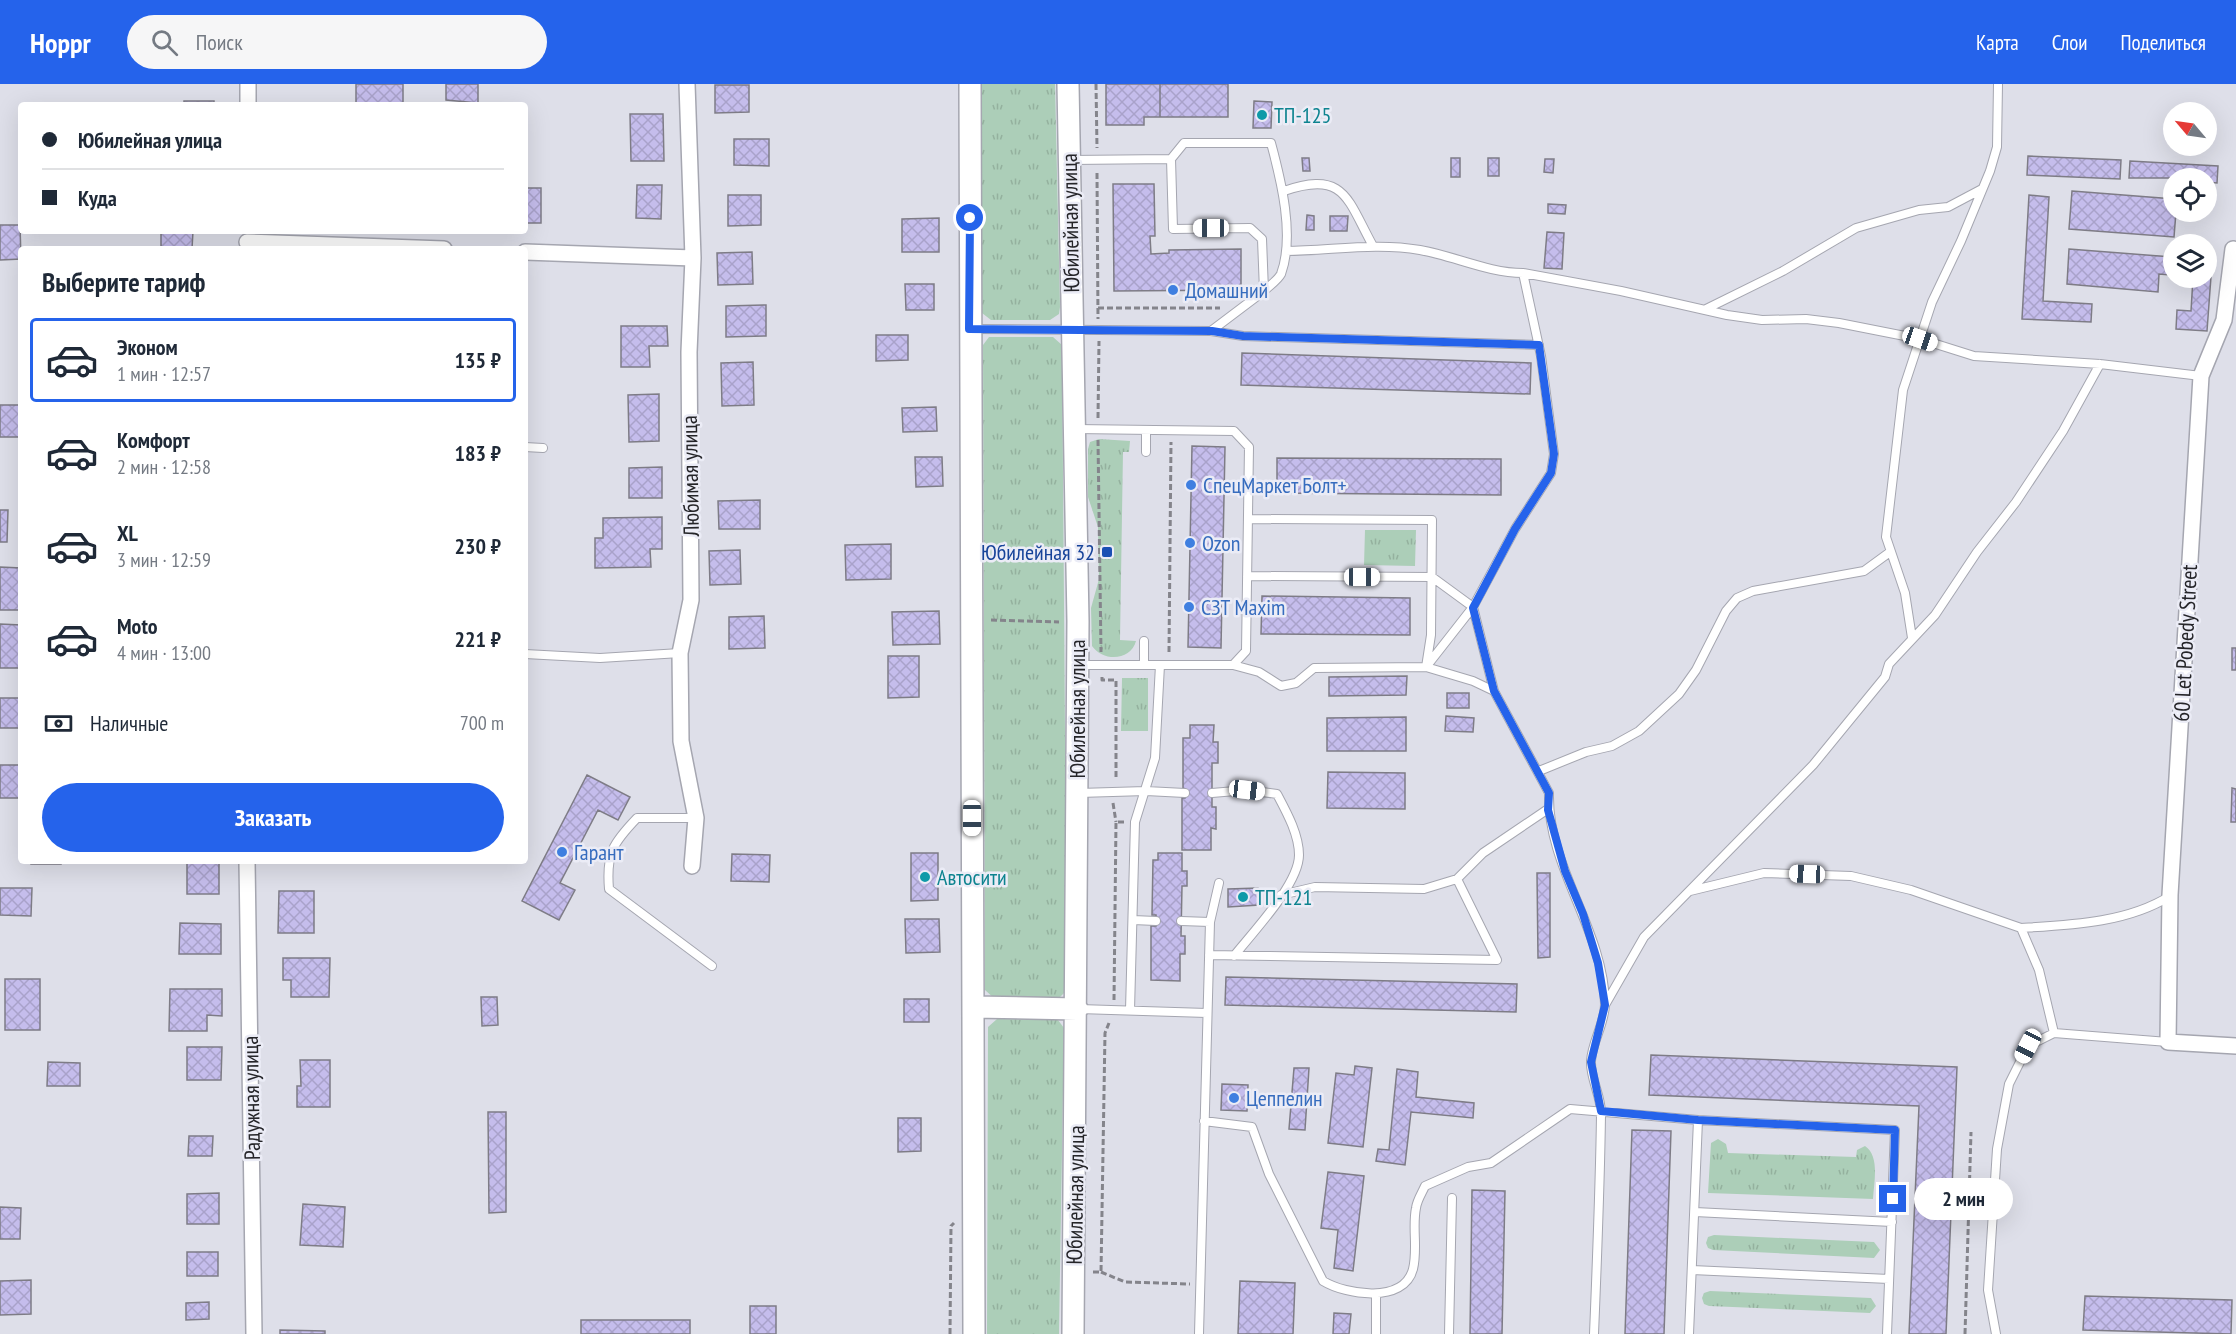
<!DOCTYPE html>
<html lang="ru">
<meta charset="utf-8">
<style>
body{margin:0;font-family:"PT Sans Narrow",sans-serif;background:#f6f6f7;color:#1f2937;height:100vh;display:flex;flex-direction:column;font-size:22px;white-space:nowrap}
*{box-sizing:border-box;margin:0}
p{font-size:20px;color:#747a83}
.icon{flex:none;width:33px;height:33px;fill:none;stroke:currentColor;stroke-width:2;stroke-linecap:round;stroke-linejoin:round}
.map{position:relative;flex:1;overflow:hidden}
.panel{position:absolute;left:18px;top:162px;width:510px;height:618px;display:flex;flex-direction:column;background:#fff;border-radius:6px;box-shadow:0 6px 24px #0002}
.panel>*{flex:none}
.guide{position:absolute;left:18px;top:18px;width:510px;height:132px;border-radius:6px;box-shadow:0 6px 24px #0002;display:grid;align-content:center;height:132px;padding:0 24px;background:#fff}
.needle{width:39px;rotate:299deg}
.tools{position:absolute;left:2163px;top:18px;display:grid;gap:12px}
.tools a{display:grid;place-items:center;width:54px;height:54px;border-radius:50%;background:#fff;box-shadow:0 6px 24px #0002;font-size:30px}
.end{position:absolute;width:27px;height:27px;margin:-14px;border:8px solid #2563eb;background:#fff;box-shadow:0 0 0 3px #fff}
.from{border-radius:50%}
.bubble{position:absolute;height:42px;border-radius:21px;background:#fff;box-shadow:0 6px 24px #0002;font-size:20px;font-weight:600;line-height:42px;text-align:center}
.car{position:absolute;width:18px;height:36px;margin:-18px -9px;border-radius:8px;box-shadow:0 0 4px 2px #0007;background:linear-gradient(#fff 24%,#345 0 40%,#fff 0 76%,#345 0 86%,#fff 0)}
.guide b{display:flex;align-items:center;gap:21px;height:57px;font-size:22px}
.guide b+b{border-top:2px solid #e0e1e3}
.guide i{width:15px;height:15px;background:#1f2937}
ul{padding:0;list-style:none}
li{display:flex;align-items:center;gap:18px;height:84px;margin:0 12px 9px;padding:0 12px;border:3px solid transparent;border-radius:6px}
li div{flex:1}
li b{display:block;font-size:22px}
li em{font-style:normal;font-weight:600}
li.on{border-color:#2563eb}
li>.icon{width:54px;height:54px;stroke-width:1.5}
h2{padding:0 24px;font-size:27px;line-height:72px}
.pay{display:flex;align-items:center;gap:15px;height:66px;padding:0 24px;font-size:22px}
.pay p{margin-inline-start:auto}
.primary-button{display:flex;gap:12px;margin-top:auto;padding:12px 24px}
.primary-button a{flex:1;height:69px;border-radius:36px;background:#2563eb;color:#fff;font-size:24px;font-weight:600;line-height:69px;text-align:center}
header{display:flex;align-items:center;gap:36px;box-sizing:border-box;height:84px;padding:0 30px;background:#2563eb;color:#fff}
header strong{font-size:28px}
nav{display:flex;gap:33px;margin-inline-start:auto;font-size:21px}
.search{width:420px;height:54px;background:#f6f6f7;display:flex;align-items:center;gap:15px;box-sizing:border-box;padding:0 21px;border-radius:33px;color:#747a83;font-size:22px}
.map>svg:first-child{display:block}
.grass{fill:url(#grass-tufts)}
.building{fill:url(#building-cross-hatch);stroke:#7e7c86;stroke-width:1.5}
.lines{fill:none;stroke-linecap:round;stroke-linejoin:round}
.service-casing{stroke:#a5a6b0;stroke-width:10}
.minor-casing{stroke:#a5a6b0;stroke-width:18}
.secondary-casing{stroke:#a5a6b0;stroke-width:24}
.path{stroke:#84848b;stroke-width:3;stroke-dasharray:6 3;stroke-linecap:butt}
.service{stroke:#fff;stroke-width:8}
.minor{stroke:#fff;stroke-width:15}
.secondary{stroke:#fff;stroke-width:21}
.route{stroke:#2563eb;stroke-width:8}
.culture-dot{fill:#0f9aa8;stroke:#ebecf6;stroke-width:2}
.shop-dot{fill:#3f7fe0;stroke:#ebecf6;stroke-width:2}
.transit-dot{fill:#1a4fb4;stroke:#ebecf6;stroke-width:2}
.labels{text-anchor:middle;stroke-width:5;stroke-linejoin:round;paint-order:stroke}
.culture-label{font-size:22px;fill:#0d838f;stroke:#ebecf6;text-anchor:start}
.street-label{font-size:22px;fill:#252529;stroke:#ebecf6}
.shop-label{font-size:22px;fill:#366cbe;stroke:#ebecf6;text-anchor:start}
.transit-label{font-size:22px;fill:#164399;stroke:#ebecf6;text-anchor:end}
</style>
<header>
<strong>Hoppr</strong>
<div class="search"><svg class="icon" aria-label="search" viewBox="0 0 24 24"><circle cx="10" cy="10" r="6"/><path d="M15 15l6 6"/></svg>Поиск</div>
<nav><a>Карта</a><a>Слои</a><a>Поделиться</a></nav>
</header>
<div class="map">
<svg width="2236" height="1250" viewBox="0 0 2236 1250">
<defs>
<pattern id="grass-tufts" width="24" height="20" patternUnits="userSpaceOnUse" patternTransform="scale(1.5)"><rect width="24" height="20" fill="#acceb8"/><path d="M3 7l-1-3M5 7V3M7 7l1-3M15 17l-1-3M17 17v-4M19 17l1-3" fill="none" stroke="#94b19e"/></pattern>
<pattern id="building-cross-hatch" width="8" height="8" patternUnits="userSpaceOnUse" patternTransform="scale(1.5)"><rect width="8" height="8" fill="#c5bdec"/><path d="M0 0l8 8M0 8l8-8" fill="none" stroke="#a9a2ca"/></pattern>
</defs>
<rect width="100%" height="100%" fill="#dedfe9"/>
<path class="grass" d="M982 0H1055L1060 223 1059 230 1050 236H991L982 229Z
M989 253H1053L1062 261 1067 906 1057 916H996L985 906 983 261Z
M1099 355 1130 357 1129 368H1123L1120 556 1136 557C1131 577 1103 578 1092 562L1091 524 1099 495 1098 443 1088 413V365L1090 358Z
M1365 446H1416L1415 482 1364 481Z
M1122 594H1148V647H1121Z
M997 935 1058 936 1064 944 1059 1250H987L988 943Z
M1718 1055 1726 1060 1728 1069 1856 1073 1857 1066 1865 1062C1880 1072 1874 1098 1873 1115L1708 1109 1711 1059Z
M1714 1151 1874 1158 1880 1166 1874 1174 1713 1166 1708 1164 1706 1159 1708 1153Z
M1710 1207 1871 1214 1876 1222 1870 1229 1709 1222 1704 1220 1702 1214 1704 1209Z"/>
<path class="building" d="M356 0H403V21H356Z
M446 0H478V19L446 16Z
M1106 0H1160V33H1144V41H1106Z
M1160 0H1228V33H1160Z
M715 1H749V28L715 29Z
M184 17H214V21H184Z
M1254 17 1272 18 1271 44H1253Z
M630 30H663L664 77H631Z
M734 55H769V82L734 81Z
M2028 72 2121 76 2120 95 2027 91Z
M1302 74H1309L1310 87H1303Z
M1451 74H1460V93H1451Z
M1488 74H1499V92H1488Z
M1545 75H1554L1553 89 1544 88Z
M2130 77 2218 82 2217 99 2206 98V94H2129Z
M1113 100H1154L1155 152H1150L1151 170 1169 169V166L1241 165V206L1114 207Z
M637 101H662L661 135 636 134Z
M525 104H541V139H525Z
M2072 107 2174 115V128H2176L2174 153 2069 145Z
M728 111H761V141L728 142Z
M2029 111 2049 113 2043 217 2092 220 2091 238 2022 235Z
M1548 120 1566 121 1565 130 1548 129Z
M1307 131 1314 132V146H1306Z
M1330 132H1348L1347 147H1330Z
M939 134V168H902V135Z
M0 141H20L21 175 0 176Z
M161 147H193L192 165H161Z
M1547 148 1564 149 1562 185 1544 184Z
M2069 165 2172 173 2170 191 2159 190 2158 208 2067 200Z
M752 168 753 200 718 201 717 169Z
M2206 179H2212L2207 247 2176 245 2177 226 2191 227 2193 194H2206Z
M905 200H934V226H906Z
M766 221V252L726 253V222Z
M621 242H667L668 262H649L650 283H621Z
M876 251H908V276L876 277Z
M1242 269 1531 279 1530 310 1241 301Z
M753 278 754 321 722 322 721 279Z
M659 310V357L629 358 628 311Z
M0 321H21V353H0Z
M936 323 937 347 903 348 902 324Z
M1192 362 1225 363 1221 564 1188 563Z
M915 373H942L943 402 916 403Z
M1277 374 1501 375V411L1277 409Z
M662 383V414H629V384Z
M760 416V445H719L718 417Z
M0 426H8L7 458H0Z
M662 433V465H650L651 483 595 484V454H603V434Z
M891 460V495L846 496 845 461Z
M740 466 741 500 710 501 709 467Z
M0 483 21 484V526H0Z
M1262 512 1410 514V551L1261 550Z
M939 527 940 560 893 561 892 528Z
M764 532 765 564 729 565V533Z
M0 540 21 541V584H0Z
M2232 564H2236V586H2232Z
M888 572H919V613L888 614Z
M1407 592 1406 611 1329 612V593Z
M1447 609H1469V624H1447Z
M0 614H20V644H0Z
M1446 632 1474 634 1473 648 1445 647Z
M1406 633V667H1327V634Z
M1190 641H1214L1213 658H1218V679H1212V723H1216V745L1211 744V766H1182V714H1185V705H1183V654H1190Z
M0 681H21V714H0Z
M1328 688 1405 689V725L1327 724Z
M587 691 630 713 618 736 598 726 560 799 575 806 559 836 522 817Z
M2232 704 2236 705V738H2231Z
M911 769H938V816L911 817Z
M1158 769H1182V787H1187V802H1182L1181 852H1185V870H1180V897L1151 896V842H1156V831H1152L1153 776H1158Z
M732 770 770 771 769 798 731 797Z
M31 777H61V780H31Z
M187 779H219V810H187Z
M1537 789H1550V873L1538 874Z
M0 804H32L31 832 0 831Z
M1258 804 1259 821 1228 823V805Z
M279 807H314V849H278Z
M905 835H939L940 868 906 869Z
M180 839 221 840V870H179Z
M283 874H330L329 913H291V896H283Z
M1226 893 1517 900 1516 928 1225 921Z
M5 895H40V946H5Z
M170 905H222V932L207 931V947H169Z
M481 913H497L498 941 482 942Z
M904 915H929V938H904Z
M187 963H222L221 996H187Z
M1651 971 1957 983 1946 1250H1909L1919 1022 1649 1011Z
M300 976H330V1023H297V1002H301Z
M48 978 80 979V1002H47Z
M1355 982 1372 984 1363 1063 1328 1059 1336 989 1354 991Z
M1294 984H1309L1305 1046 1289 1045Z
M1397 985 1418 988 1416 1013 1474 1019 1473 1034 1411 1028 1405 1081 1376 1077 1378 1065 1389 1066Z
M1222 1000 1248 1001 1247 1027 1221 1026Z
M488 1028H506V1128L489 1129Z
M898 1034H921V1067L898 1068Z
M1632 1046 1671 1047 1664 1250H1625Z
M189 1052H213L212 1072H188Z
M1328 1088 1364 1092 1353 1187 1334 1184 1338 1146 1321 1144Z
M1472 1106 1505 1107 1502 1250H1470Z
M219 1109V1140H187V1110Z
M303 1120 345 1123 343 1163 300 1161Z
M0 1123 21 1124 20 1155H0Z
M187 1168H218V1192H187Z
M31 1196V1230L0 1231V1197Z
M1240 1197 1295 1199 1293 1250H1238Z
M2085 1212 2232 1216 2231 1250 2083 1246Z
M209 1218V1235L186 1236V1219Z
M750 1222H776V1250H750Z
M1334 1229 1351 1230 1349 1250H1333Z
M581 1236H690V1250H581Z
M280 1246 325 1247V1250H280Z"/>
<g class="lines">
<g class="service-casing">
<path id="service" d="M1070 76 1171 75
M1284 107C1345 86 1347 115 1373 162
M1286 167C1330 167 1375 158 1420 166 1454 172 1489 189 1523 189L1621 207 1727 231 1762 236 1806 235 1839 239 1920 255 1974 272 2100 280 2201 292
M1706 225 1783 187 1856 144 1919 126 1948 123 1982 105
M974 245 1211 247 1243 252 1539 261
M1211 247 1264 207 1262 155 1250 144 1173 145 1171 75 1184 59H1271C1281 96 1295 152 1281 190 1278 196 1269 202 1264 207
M1075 345 1234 347 1249 363 1246 567 1233 581H1079
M1146 346V368
M525 363 543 364
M1248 435 1432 436 1431 551 1426 583
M1247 492 1432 493 1473 523 1494 607 1549 709C1547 783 1604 846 1605 920 1605 939 1592 958 1591 977 1590 995 1602 1013 1601 1031 1600 1104 1597 1177 1594 1250
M1912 554 1905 509 1886 453 1903 306 1932 218 1961 157 1990 87 1997 63 1998 0
M1144 557V581
M525 570 600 574 680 569
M1233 581 1259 588 1281 602 1296 599 1314 584 1426 583 1473 597 1494 607
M1426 583 1473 523 1515 445 1551 389 1554 370 1541 272 1523 189
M1539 687 1586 668 1612 662 1639 647 1679 610 1696 586 1726 527 1737 514 1753 507 1864 487 1890 468
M1079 709 1146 707 1185 709
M1212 709 1247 706 1277 710C1286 727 1299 750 1299 771 1299 800 1253 848 1234 872
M696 734H637C613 759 606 769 609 805L712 882
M1690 807 1764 789 1851 792 1911 806 2021 844 2039 886 2054 949
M1281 811 1315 803 1424 805 1457 795 1483 769 1548 725
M1133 836 1156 837
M1181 837 1210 838
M2021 844C2070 841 2127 839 2170 812
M1209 871 1497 876 1457 795
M1605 921 1644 853 1813 681 1885 593 1889 580 1935 531 1977 468 2016 418 2063 347 2100 280
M1079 925 1207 929
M1130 926 1135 738 1155 674 1160 581
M1698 1036 1895 1046 1887 1250
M1204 1037 1252 1043 1269 1090 1323 1197C1346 1211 1404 1220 1413 1185 1418 1165 1412 1143 1416 1124 1417 1116 1422 1109 1425 1102L1468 1083 1491 1079 1570 1025 1698 1036 1689 1250
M1695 1128 1892 1138
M1692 1186 1889 1195
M1199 1250 1210 838 1219 799
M1376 1250V1212
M1449 1250 1452 1114
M1996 1250 1988 1206 1997 1065 2009 1000 2028 962 2054 949 2168 958"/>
</g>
<g class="minor-casing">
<path id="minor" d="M687 0 693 174 689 268 691 516 680 569 681 657 696 734 692 782
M248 21V0
M247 158 444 165
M2233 165 2224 236 2201 292 2170 811 2168 958 2236 962
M525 168 693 174
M247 777 254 1250"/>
</g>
<g class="secondary-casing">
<path id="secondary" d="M970 0 974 1250
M1068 0 1078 537 1073 1250
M973 923 1077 925"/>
</g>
<path class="path" d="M1096 0 1097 64
M1097 89 1098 235
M1098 224H1220
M1098 334 1099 257
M1098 356 1101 568
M991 536 1059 538
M1169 568 1171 358
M1102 593V596H1116V695
M1113 719 1116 738
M1114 916 1116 738H1124
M1093 1188H1101L1105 949 1109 939
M1101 1188 1125 1198 1190 1200
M950 1250 951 1142 954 1139
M1965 1250 1971 1048"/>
<use href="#service" class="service"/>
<use href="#minor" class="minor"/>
<use href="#secondary" class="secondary"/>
</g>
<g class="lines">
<path class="route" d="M970 134 969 245 1212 247 1243 252 1539 261 1554 370 1551 389 1515 445 1473 524 1494 607 1549 709 1548 726 1565 787 1583 830 1598 879 1605 921 1591 978 1601 1027 1698 1036 1895 1046 1893 1115"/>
</g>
<g class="culture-dot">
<circle cx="1262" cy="31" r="6"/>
<circle cx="925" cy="793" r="6"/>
<circle cx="1243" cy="813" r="6"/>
</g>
<g class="shop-dot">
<circle cx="1173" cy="206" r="6"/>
<circle cx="1191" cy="401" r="6"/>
<circle cx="1190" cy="459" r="6"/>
<circle cx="1189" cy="523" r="6"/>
<circle cx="562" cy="768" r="6"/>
<circle cx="1234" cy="1014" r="6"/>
</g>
<rect class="transit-dot" x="1101" y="462" width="12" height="12" rx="3"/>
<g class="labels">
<g class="culture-label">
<text x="1274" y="39">ТП-125</text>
<text x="937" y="801">Автосити</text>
<text x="1255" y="821">ТП-121</text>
</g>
<g class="street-label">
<text transform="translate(1070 139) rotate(-91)" y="8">Юбилейная улица</text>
<text transform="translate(690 392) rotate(-91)" y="8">Любимая улица</text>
<text transform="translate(2185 559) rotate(-87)" y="8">60 Let Pobedy Street</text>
<text transform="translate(1077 625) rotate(-90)" y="8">Юбилейная улица</text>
<text transform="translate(251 1014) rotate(-91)" y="8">Радужная улица</text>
<text transform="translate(1075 1111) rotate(-89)" y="8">Юбилейная улица</text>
</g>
<g class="shop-label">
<text x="1185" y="214">Домашний</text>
<text x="1203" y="409">СпецМаркет Болт+</text>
<text x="1202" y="467">Ozon</text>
<text x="1201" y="531">СЗТ Maxim</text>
<text x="574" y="776">Гарант</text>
<text x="1246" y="1022">Цеппелин</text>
</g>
<g class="transit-label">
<text x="1095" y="476">Юбилейная 32</text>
</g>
</g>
</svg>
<div class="tools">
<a><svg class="needle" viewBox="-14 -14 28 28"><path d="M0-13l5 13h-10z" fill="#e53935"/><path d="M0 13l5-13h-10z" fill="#747a83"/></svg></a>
<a><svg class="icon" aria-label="locate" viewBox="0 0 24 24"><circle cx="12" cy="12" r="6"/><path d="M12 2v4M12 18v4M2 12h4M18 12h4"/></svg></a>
<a><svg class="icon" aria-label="layers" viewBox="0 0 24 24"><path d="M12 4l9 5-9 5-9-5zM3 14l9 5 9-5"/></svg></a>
</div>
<i class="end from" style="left:970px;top:134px"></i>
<i class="end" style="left:1893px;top:1115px"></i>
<div class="bubble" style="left:1914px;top:1094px;width:99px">2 мин</div>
<i class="car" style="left:1211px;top:144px;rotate:270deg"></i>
<i class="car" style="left:1920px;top:255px;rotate:109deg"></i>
<i class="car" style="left:1362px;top:493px;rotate:90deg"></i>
<i class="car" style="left:1247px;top:706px;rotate:97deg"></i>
<i class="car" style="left:972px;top:734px;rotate:180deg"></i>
<i class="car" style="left:1807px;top:790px;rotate:272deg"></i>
<i class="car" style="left:2028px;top:962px;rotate:207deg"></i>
<div class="guide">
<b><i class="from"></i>Юбилейная улица</b>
<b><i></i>Куда</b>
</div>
<section class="panel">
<h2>Выберите тариф</h2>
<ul>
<li class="on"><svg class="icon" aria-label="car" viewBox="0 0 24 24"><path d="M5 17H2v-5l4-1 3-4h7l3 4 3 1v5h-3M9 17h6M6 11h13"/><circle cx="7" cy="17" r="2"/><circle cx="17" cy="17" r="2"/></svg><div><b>Эконом</b><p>1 мин · 12:57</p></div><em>135 ₽</em></li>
<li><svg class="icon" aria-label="car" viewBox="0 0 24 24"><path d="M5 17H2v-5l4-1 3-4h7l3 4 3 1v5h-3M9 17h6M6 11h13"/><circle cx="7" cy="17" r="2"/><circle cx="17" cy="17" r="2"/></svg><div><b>Комфорт</b><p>2 мин · 12:58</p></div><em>183 ₽</em></li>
<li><svg class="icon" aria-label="car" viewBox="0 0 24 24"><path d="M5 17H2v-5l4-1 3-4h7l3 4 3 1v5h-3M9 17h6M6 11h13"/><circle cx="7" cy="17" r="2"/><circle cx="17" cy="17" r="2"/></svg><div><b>XL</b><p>3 мин · 12:59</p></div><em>230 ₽</em></li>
<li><svg class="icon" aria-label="car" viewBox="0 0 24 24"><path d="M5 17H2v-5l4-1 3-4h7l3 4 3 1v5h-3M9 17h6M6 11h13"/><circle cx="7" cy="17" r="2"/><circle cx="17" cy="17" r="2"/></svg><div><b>Moto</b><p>4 мин · 13:00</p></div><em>221 ₽</em></li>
</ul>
<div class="pay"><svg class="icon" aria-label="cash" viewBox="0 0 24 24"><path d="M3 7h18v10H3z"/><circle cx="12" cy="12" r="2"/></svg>Наличные<p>700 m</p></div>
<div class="primary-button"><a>Заказать</a></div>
</section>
</div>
